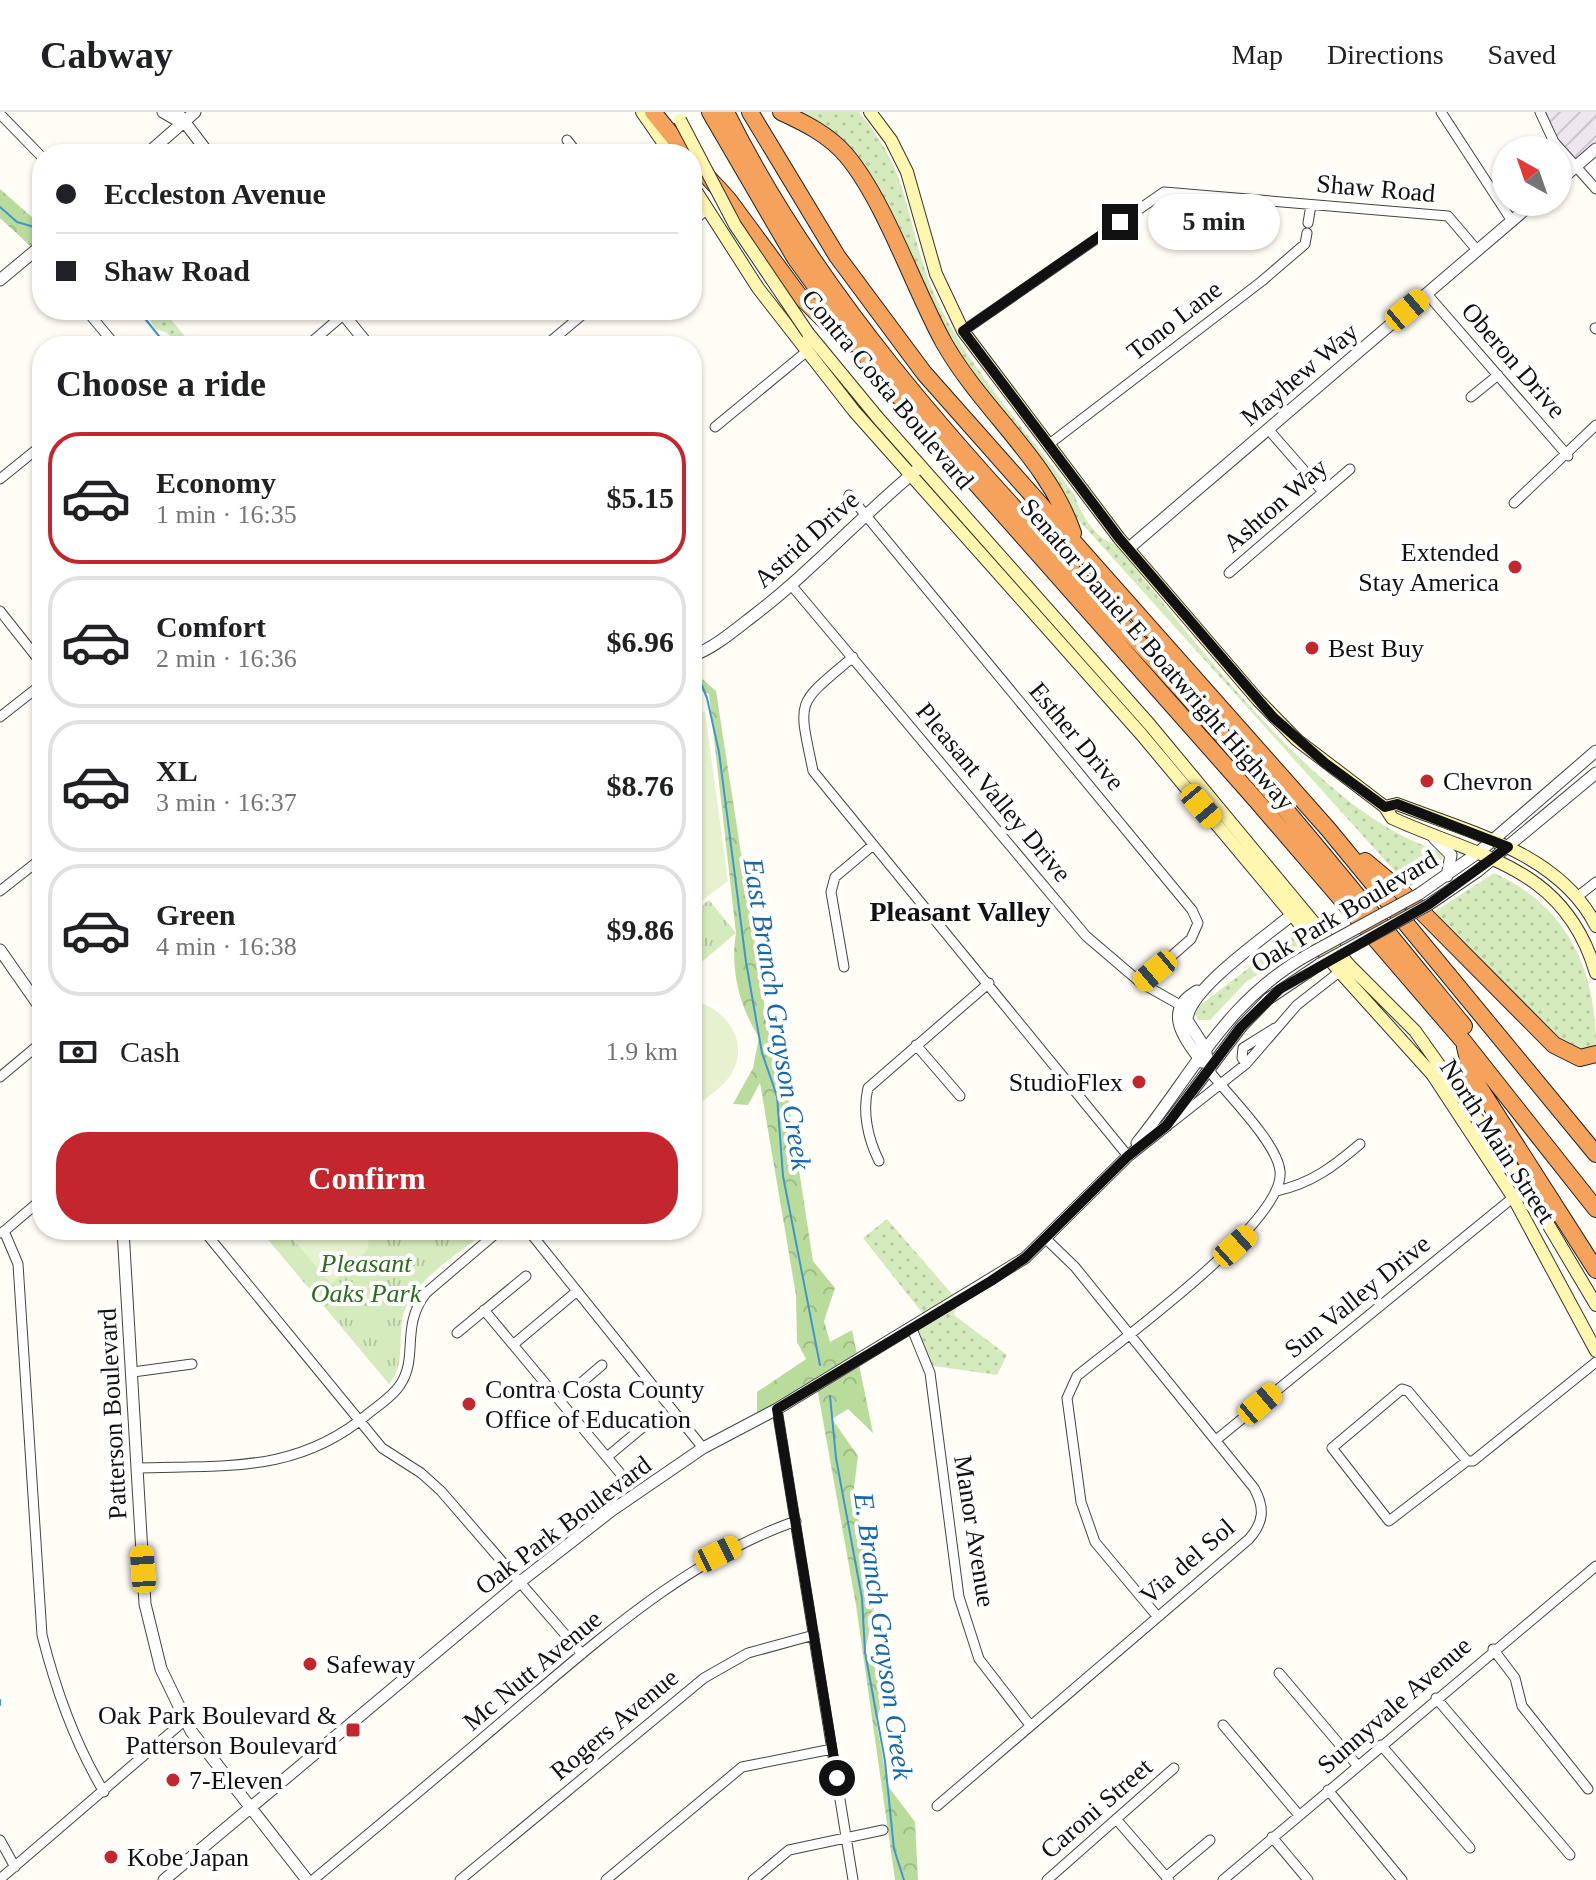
<!DOCTYPE html>
<meta charset="utf-8">
<style>
body{margin:0;font-family:"Times New Roman",serif;background:#f2f2f2;color:#202124;height:100vh;display:flex;flex-direction:column;font-size:30px;white-space:nowrap}
*{box-sizing:border-box;margin:0}
p{font-size:26px;color:#757577}
.icon{flex:none;width:44px;height:44px;fill:none;stroke:currentColor;stroke-width:2;stroke-linecap:round;stroke-linejoin:round}
.map{position:relative;flex:1;overflow:hidden}
.drawer{position:absolute;left:32px;top:224px;width:670px;height:904px;display:flex;flex-direction:column;background:#fff;border-radius:32px;box-shadow:0 2px 6px #0004}
.drawer>*{flex:none}
.banner{position:absolute;left:32px;top:32px;width:670px;height:176px;border-radius:32px;box-shadow:0 2px 6px #0004;display:grid;align-content:center;height:176px;padding:0 24px;background:#fff}
.needle{width:52px;rotate:320deg}
.tools{position:absolute;left:1492px;top:24px;display:grid;gap:16px}
.tools a{display:grid;place-items:center;width:80px;height:80px;border-radius:50%;background:#fff;box-shadow:0 2px 6px #0004;font-size:40px}
.end{position:absolute;width:36px;height:36px;margin:-18px;border:10px solid #111;background:#fff;box-shadow:0 0 0 4px #fff}
.from{border-radius:50%}
.bubble{position:absolute;height:56px;border-radius:28px;background:#fff;box-shadow:0 2px 6px #0004;font-size:26px;font-weight:700;line-height:56px;text-align:center}
.car{position:absolute;width:24px;height:48px;margin:-24px -12px;border-radius:10px;box-shadow:0 0 6px 2px #0007;background:linear-gradient(#f5c518 24%,#345 0 40%,#f5c518 0 76%,#345 0 86%,#f5c518 0)}
.banner b{display:flex;align-items:center;gap:28px;height:76px;font-size:30px}
.banner b+b{border-top:2px solid #e0e0e0}
.banner i{width:20px;height:20px;background:#202124}
ul{padding:0;list-style:none}
li{display:flex;align-items:center;gap:24px;height:132px;margin:0 16px 12px;padding:0 8px;border:4px solid #e0e0e0;border-radius:32px}
li div{flex:1}
li b{display:block;font-size:30px}
li em{font-style:normal;font-weight:700}
li.selected{border-color:#c4262e}
li>.icon{width:72px;height:72px;stroke-width:1.5}
h2{padding:0 24px;font-size:36px;line-height:96px}
.pay{display:flex;align-items:center;gap:20px;height:88px;padding:0 24px;font-size:30px}
.pay p{margin-inline-start:auto}
.cta{display:flex;gap:16px;margin-top:auto;padding:16px 24px}
.cta a{flex:1;height:92px;border-radius:32px;background:#c4262e;color:#fff;font-size:32px;font-weight:700;line-height:92px;text-align:center}
header{display:flex;align-items:center;gap:48px;box-sizing:border-box;height:112px;padding:0 40px;background:#fff;border-bottom:2px solid #e0e0e0}
header strong{font-size:38px}
nav{display:flex;gap:44px;margin-inline-start:auto;font-size:28px}
.map>svg:first-child{display:block}
.industrial{fill:url(#industrial-furrows)}
.grass{fill:url(#grass-dots)}
.forest{fill:url(#forest-crowns)}
.park{fill:url(#park-tufts)}
.pitch{fill:#e6f2cf}
.lines{fill:none;stroke-linecap:round;stroke-linejoin:round}
.stream{stroke:#3f96cf;stroke-width:2}
.minor-casing{stroke:#444;stroke-width:11}
.tertiary-casing{stroke:#444;stroke-width:13}
.secondary-casing{stroke:#333;stroke-width:14}
.motorway-casing{stroke:#222;stroke-width:18}
.minor{stroke:#fff;stroke-width:9}
.tertiary{stroke:#fff;stroke-width:11}
.secondary{stroke:#fff6b0;stroke-width:12}
.motorway{stroke:#f5a25d;stroke-width:16}
.tertiary-bridge-casing{stroke:#444;stroke-width:13;stroke-linecap:butt}
.secondary-bridge-casing{stroke:#333;stroke-width:14;stroke-linecap:butt}
.tertiary-bridge{stroke:#fff;stroke-width:11}
.secondary-bridge{stroke:#fff6b0;stroke-width:12}
.route{stroke:#111;stroke-width:10}
.poi-dot{fill:#c4262e;stroke:#fff;stroke-width:3}
.labels{text-anchor:middle;stroke-width:8;stroke-linejoin:round;paint-order:stroke}
.street-label{font-size:26px;fill:#111;stroke:#fff}
.poi-label{font-size:26px;fill:#111;stroke:#fff;text-anchor:start}
.park-label{font-size:26px;font-style:italic;fill:#2f6b1f;stroke:#fff}
.neighbourhood-label{font-size:28px;font-weight:bold;fill:#111;stroke:#fff}
.water-label{font-size:28px;font-style:italic;fill:#1768a6;stroke:#fff}
</style>
<header>
<strong>Cabway</strong>
<nav><a>Map</a><a>Directions</a><a>Saved</a></nav>
</header>
<div class="map">
<svg width="1596" height="1768" viewBox="0 0 1596 1768">
<defs>
<pattern id="industrial-furrows" width="10" height="10" patternUnits="userSpaceOnUse" patternTransform="scale(2)"><rect width="10" height="10" fill="#eee6ef"/><path d="M-1 1l2-2M0 10L10 0M9 11l2-2" fill="none" stroke="#cbc4cc"/></pattern>
<pattern id="grass-dots" width="8" height="8" patternUnits="userSpaceOnUse" patternTransform="scale(2)"><rect width="8" height="8" fill="#d5ebbd"/><path d="M2 2h.1M6 6h.1" fill="none" stroke="#b6c8a1" stroke-width="1.8" stroke-linecap="round"/></pattern>
<pattern id="forest-crowns" width="20" height="18" patternUnits="userSpaceOnUse" patternTransform="scale(2)"><rect width="20" height="18" fill="#b9dc9c"/><path d="M2 6a3 3 0 1 1 6 0M12 15a3 3 0 1 1 6 0" fill="none" stroke="#9ebc85"/></pattern>
<pattern id="park-tufts" width="24" height="20" patternUnits="userSpaceOnUse" patternTransform="scale(2)"><rect width="24" height="20" fill="#d5ebbd"/><path d="M3 7l-1-3M5 7V3M7 7l1-3M15 17l-1-3M17 17v-4M19 17l1-3" fill="none" stroke="#b6c8a1"/></pattern>
</defs>
<rect width="100%" height="100%" fill="#fffdf5"/>
<path class="industrial" d="M1540 0H1596V37L1575 55 1554 30Z"/>
<path class="grass" d="M781 0H859C916 67 904 117 937 188 965 251 1031 325 1074 382 1081 402 1095 427 1115 432 1194 526 1319 702 1437 738L1443 745 1435 757 1409 775 1065 393 957 252 848 45Z
M145 198H163L193 234H181L167 221 155 217Z
M1494 761C1567 794 1596 857 1596 935L1580 940 1557 929 1434 800Z
M1292 823 1300 825 1307 832 1246 870 1210 908H1198L1195 901 1199 894Z
M887 1107 958 1189 954 1203 1007 1243 997 1263 927 1253 912 1217 927 1207 863 1126Z"/>
<path class="forest" d="M0 77 42 114V145L0 106Z
M692 558 716 579 771 936 790 958 789 993 813 1149 835 1176 824 1209 830 1230 852 1218 873 1321 848 1297 832 1307 858 1344 852 1391 869 1435 864 1463 875 1491 865 1540 887 1576 876 1608 888 1674 915 1710 918 1768H895L856 1493 817 1275 757 1308V1280L806 1247 797 1230 796 1183 760 971 748 993 733 992 753 956 759 925C739 894 730 857 736 821L709 582 692 575Z"/>
<path class="park" d="M709 788 736 821 692 858V802Z
M260 1118H488C462 1140 420 1163 406 1195 395 1219 408 1252 389 1272Z"/>
<path class="pitch" d="M692 597 705 600 728 769 692 796Z
M692 888C726 896 752 930 730 964 721 977 704 987 692 998Z
M285 1118H369L370 1121 367 1138 331 1172Z"/>
<g class="lines">
<path class="stream" d="M0 95 17 110 41 117
M138 198 167 234
M692 563 698 564 707 586 719 640 746 850 762 941 777 984 783 1064 820 1253
M830 1284 836 1346 862 1486 865 1540 885 1649 894 1737 904 1768
M0 1588V1593"/>
<g class="minor-casing">
<path id="minor" d="M1441 0 1512 109
M1540 0 1554 30 1596 77
M0 2 42 45
M567 28 578 42
M692 110 707 97
M1308 111 1311 93
M1427 182 1568 344
M86 198 116 234
M1595 216 1596 217
M963 219 1164 80 1448 104 1477 138
M307 234 343 203
M545 234 588 198
M1471 285 1498 263
M715 315 806 240
M1268 317 1323 380
M1048 333 1262 169 1305 132 1307 121
M0 367 42 333
M849 383 1192 798 1198 811 1191 827 1141 871
M1514 391 1596 313
M1229 461 1350 357
M792 474 1086 824 1141 871 1180 893
M0 499 42 552
M853 545C795 594 798 586 813 659L1128 1044
M0 605 42 572
M0 779 42 746
M1577 785 1596 770
M844 855 831 780 835 765 873 733
M916 933 960 984
M1246 952 1242 946 1243 936 1275 916
M0 965 42 930
M1171 1011 1246 952 1297 893 1343 857
M879 1049C868 1027 862 1000 868 976L989 871
M1276 1079C1311 1072 1334 1054 1360 1032
M196 1118 204 1119 382 1336 421 1361 441 1379 582 1542
M528 1118 703 1336
M4 1119 18 1152 42 1523C56 1579 74 1630 104 1680
M2 1121 42 1087
M484 1198 620 1361
M912 1217 930 1261 959 1485 979 1547 1030 1613
M457 1221 526 1164
M514 1232 576 1180
M133 1260 192 1252
M560 1289 602 1253
M777 1297 853 1768
M1216 1328 1526 1075
M607 1345 649 1310
M1467 1349 1389 1409 1332 1336 1402 1277 1408 1279 1467 1349H1473L1596 1250
M137 1356C224 1353 298 1362 369 1301 379 1293 393 1284 400 1273 419 1245 400 1215 426 1181L500 1118
M1157 1504 1095 1430 1081 1390 1067 1286 1077 1264C1118 1230 1286 1110 1280 1059 1277 1031 1228 983 1210 960
M1493 1537 1515 1566 1522 1594 1588 1677
M1279 1561 1357 1653
M1436 1586 1570 1743
M1223 1613 1298 1702
M1381 1633 1470 1736
M1328 1678 1402 1768
M937 1694 1249 1427C1264 1410 1265 1396 1254 1376L1075 1155 1045 1126
M1116 1707 1169 1768
M1272 1725 1308 1768
M0 1728 15 1755
M1166 1765 1210 1728
M0 1767 184 1609
M313 1768C382 1711 451 1653 519 1595 604 1523 690 1446 796 1409
M460 1768 704 1566 748 1541 814 1523
M606 1768 742 1655 832 1637
M753 1768 789 1738 883 1718
M1047 1768 1174 1656
M1223 1768 1596 1454"/>
</g>
<g class="tertiary-casing">
<path id="tertiary" d="M163 0 182 11
M177 0 209 42
M147 42 195 0
M1558 70 1596 37
M0 168 42 133
M340 198 369 234
M1129 436 1534 90
M692 544C714 536 735 518 753 504 812 459 861 404 918 357
M1434 726 1451 743 1447 764
M1419 782 1479 740 1596 639
M1428 793 1478 759 1596 661
M0 838 42 898
M1197 879C1162 899 1184 926 1202 950
M1210 960 1205 936 1187 908C1188 876 1274 819 1299 797
M1137 1031C1196 958 1226 887 1313 840
M123 1118 145 1492 161 1557 191 1619 307 1768
M164 1768 520 1470 611 1399 703 1336 777 1297 1025 1146 1128 1044 1166 1014 1241 915 1268 887 1320 852"/>
</g>
<g class="secondary-casing">
<path id="secondary" d="M642 0 671 42
M870 0 891 28 907 60 936 162 963 219 1119 426 1258 588 1297 628 1385 695 1392 706C1481 747 1564 753 1596 861
M692 73 758 176 854 299 1141 622 1340 860 1432 962 1513 1085 1596 1239
M808 221 878 306 1150 613 1349 853 1415 919 1526 1075 1596 1193
M1385 695 1397 692C1466 719 1560 741 1596 814"/>
</g>
<g class="motorway-casing">
<path id="motorway" d="M653 0 687 42
M710 0 795 146 880 263 1256 688 1464 930 1596 1097
M726 0C832 214 1001 380 1160 554 1266 670 1365 793 1464 914
M750 0 837 144 924 261 1328 717 1596 1042
M781 0C805 11 829 23 846 43 885 89 914 177 944 231 982 298 1048 348 1073 421
M692 48 728 87 798 182 848 232
M1365 749 1402 780 1554 933 1580 946 1596 942
M1465 935 1472 964 1596 1158"/>
</g>
<use href="#minor" class="minor"/>
<use href="#tertiary" class="tertiary"/>
<use href="#secondary" class="secondary"/>
<use href="#motorway" class="motorway"/>
<g class="tertiary-bridge-casing">
<path id="tertiary-bridge" d="M1313 840 1419 782
M1320 852 1428 793"/>
</g>
<g class="secondary-bridge-casing">
<path id="secondary-bridge" d="M680 8 735 113 808 221"/>
</g>
<use href="#tertiary-bridge" class="tertiary-bridge"/>
<use href="#secondary-bridge" class="secondary-bridge"/>
</g>
<g class="lines">
<path class="route" d="M837 1666 777 1297 991 1169 1025 1146 1128 1044 1166 1014 1241 915 1280 877 1428 793 1508 735 1397 692 1385 695 1325 651 1273 605 1119 426 963 219 1120 110"/>
</g>
<g class="poi-dot">
<circle cx="1515" cy="455" r="8"/>
<circle cx="1312" cy="536" r="8"/>
<circle cx="1427" cy="669" r="8"/>
<circle cx="1139" cy="970" r="8"/>
<circle cx="469" cy="1292" r="8"/>
<circle cx="310" cy="1552" r="8"/>
<rect x="345" y="1610" width="16" height="16" rx="4"/>
<circle cx="173" cy="1668" r="8"/>
<circle cx="111" cy="1745" r="8"/>
</g>
<g class="labels">
<g class="street-label">
<text transform="translate(1376 76) rotate(5)" y="9">Shaw Road</text>
<text transform="translate(1174 208) rotate(-38)" y="9">Tono Lane</text>
<text transform="translate(1514 248) rotate(49)" y="9">Oberon Drive</text>
<text transform="translate(1299 262) rotate(-40)" y="9">Mayhew Way</text>
<text transform="translate(888 277) rotate(50)" y="9">Contra Costa Boulevard</text>
<text transform="translate(1275 393) rotate(-41)" y="9">Ashton Way</text>
<text transform="translate(806 427) rotate(-42)" y="9">Astrid Drive</text>
<text transform="translate(1158 542) rotate(49)" y="9">Senator Daniel E Boatwright Highway</text>
<text transform="translate(1077 624) rotate(50)" y="9">Esther Drive</text>
<text transform="translate(994 680) rotate(50)" y="9">Pleasant Valley Drive</text>
<text transform="translate(1344 799) rotate(-31)" y="9">Oak Park Boulevard</text>
<text transform="translate(1498 1029) rotate(57)" y="9">North Main Street</text>
<text transform="translate(1357 1184) rotate(-39)" y="9">Sun Valley Drive</text>
<text transform="translate(112 1302) rotate(-93)" y="9">Patterson Boulevard</text>
<text transform="translate(563 1413) rotate(-37)" y="9">Oak Park Boulevard</text>
<text transform="translate(975 1419) rotate(81)" y="9">Manor Avenue</text>
<text transform="translate(1187 1449) rotate(-41)" y="9">Via del Sol</text>
<text transform="translate(532 1558) rotate(-40)" y="9">Mc Nutt Avenue</text>
<text transform="translate(1394 1593) rotate(-41)" y="9">Sunnyvale Avenue</text>
<text transform="translate(614 1612) rotate(-40)" y="9">Rogers Avenue</text>
<text transform="translate(1096 1696) rotate(-41)" y="9">Caroni Street</text>
</g>
<g class="poi-label">
<text x="1499" y="449" text-anchor="end">Extended<tspan x="1499" dy="30">Stay America</tspan></text>
<text x="1328" y="545">Best Buy</text>
<text x="1443" y="678">Chevron</text>
<text x="1123" y="979" text-anchor="end">StudioFlex</text>
<text x="485" y="1286">Contra Costa County<tspan x="485" dy="30">Office of Education</tspan></text>
<text x="326" y="1561">Safeway</text>
<text x="337" y="1612" text-anchor="end">Oak Park Boulevard &amp;<tspan x="337" dy="30">Patterson Boulevard</tspan></text>
<text x="189" y="1677">7-Eleven</text>
<text x="127" y="1754">Kobe Japan</text>
</g>
<g class="park-label">
<text x="366" y="1160">Pleasant<tspan x="366" dy="30">Oaks Park</tspan></text>
</g>
<g class="neighbourhood-label">
<text x="960" y="809">Pleasant Valley</text>
</g>
<g class="water-label">
<text transform="translate(778 902) rotate(81)" y="10">East Branch Grayson Creek</text>
<text transform="translate(884 1524) rotate(82)" y="10">E. Branch Grayson Creek</text>
</g>
</g>
</svg>
<div class="tools">
<a><svg class="needle" viewBox="-14 -14 28 28"><path d="M0-13l5 13h-10z" fill="#e53935"/><path d="M0 13l5-13h-10z" fill="#757577"/></svg></a>
</div>
<i class="end from" style="left:837px;top:1666px"></i>
<i class="end" style="left:1120px;top:110px"></i>
<div class="bubble" style="left:1148px;top:82px;width:132px">5 min</div>
<i class="car" style="left:1407px;top:198px;rotate:50deg"></i>
<i class="car" style="left:1201px;top:694px;rotate:140deg"></i>
<i class="car" style="left:1155px;top:859px;rotate:230deg"></i>
<i class="car" style="left:1235px;top:1134px;rotate:48deg"></i>
<i class="car" style="left:1260px;top:1292px;rotate:50deg"></i>
<i class="car" style="left:718px;top:1442px;rotate:64deg"></i>
<i class="car" style="left:143px;top:1457px;rotate:356deg"></i>
<div class="banner">
<b><i class="from"></i>Eccleston Avenue</b>
<b><i></i>Shaw Road</b>
</div>
<section class="drawer">
<h2>Choose a ride</h2>
<ul>
<li class="selected"><svg class="icon" aria-label="car" viewBox="0 0 24 24"><path d="M5 17H2v-5l4-1 3-4h7l3 4 3 1v5h-3M9 17h6M6 11h13"/><circle cx="7" cy="17" r="2"/><circle cx="17" cy="17" r="2"/></svg><div><b>Economy</b><p>1 min · 16:35</p></div><em>$5.15</em></li>
<li><svg class="icon" aria-label="car" viewBox="0 0 24 24"><path d="M5 17H2v-5l4-1 3-4h7l3 4 3 1v5h-3M9 17h6M6 11h13"/><circle cx="7" cy="17" r="2"/><circle cx="17" cy="17" r="2"/></svg><div><b>Comfort</b><p>2 min · 16:36</p></div><em>$6.96</em></li>
<li><svg class="icon" aria-label="car" viewBox="0 0 24 24"><path d="M5 17H2v-5l4-1 3-4h7l3 4 3 1v5h-3M9 17h6M6 11h13"/><circle cx="7" cy="17" r="2"/><circle cx="17" cy="17" r="2"/></svg><div><b>XL</b><p>3 min · 16:37</p></div><em>$8.76</em></li>
<li><svg class="icon" aria-label="car" viewBox="0 0 24 24"><path d="M5 17H2v-5l4-1 3-4h7l3 4 3 1v5h-3M9 17h6M6 11h13"/><circle cx="7" cy="17" r="2"/><circle cx="17" cy="17" r="2"/></svg><div><b>Green</b><p>4 min · 16:38</p></div><em>$9.86</em></li>
</ul>
<div class="pay"><svg class="icon" aria-label="cash" viewBox="0 0 24 24"><path d="M3 7h18v10H3z"/><circle cx="12" cy="12" r="2"/></svg>Cash<p>1.9 km</p></div>
<div class="cta"><a>Confirm</a></div>
</section>
</div>
